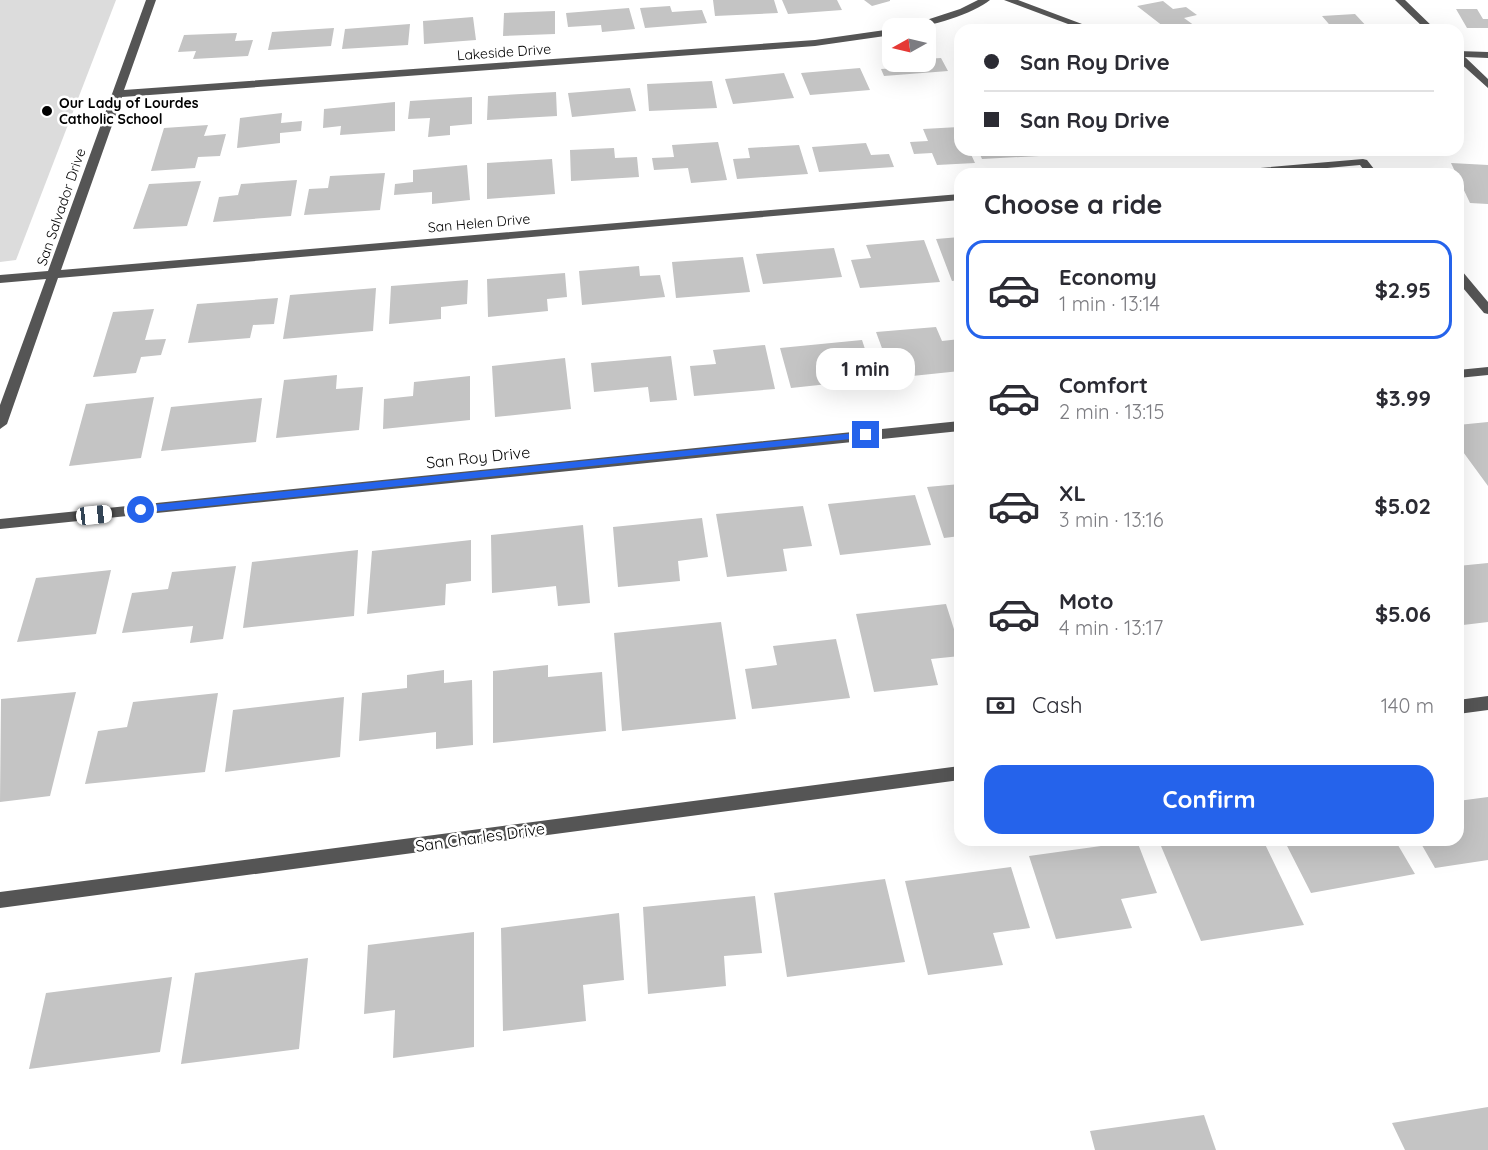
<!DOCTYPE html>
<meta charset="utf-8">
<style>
body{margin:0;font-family:Quicksand,sans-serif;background:#f2f2f3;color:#2b2b33;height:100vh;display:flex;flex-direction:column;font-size:22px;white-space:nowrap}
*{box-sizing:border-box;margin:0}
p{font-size:20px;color:#7c7c81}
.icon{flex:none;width:33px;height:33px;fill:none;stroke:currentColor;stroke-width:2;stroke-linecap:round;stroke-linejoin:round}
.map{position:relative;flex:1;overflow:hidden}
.details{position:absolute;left:954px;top:168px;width:510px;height:678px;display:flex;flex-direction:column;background:#fff;border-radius:18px;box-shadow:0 6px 24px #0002}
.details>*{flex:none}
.banner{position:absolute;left:954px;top:24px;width:510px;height:132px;border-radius:18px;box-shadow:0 6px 24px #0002;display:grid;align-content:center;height:132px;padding:0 30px;background:#fff}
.needle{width:39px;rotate:262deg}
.fabs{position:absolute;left:882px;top:18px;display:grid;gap:12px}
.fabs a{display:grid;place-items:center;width:54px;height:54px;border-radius:12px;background:#fff;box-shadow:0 6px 24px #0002;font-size:30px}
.end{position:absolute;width:27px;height:27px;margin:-14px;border:8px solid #2563eb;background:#fff;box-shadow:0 0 0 3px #fff}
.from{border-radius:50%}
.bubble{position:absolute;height:42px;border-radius:18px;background:#fff;box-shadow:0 6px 24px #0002;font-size:20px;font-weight:700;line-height:42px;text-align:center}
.car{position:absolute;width:18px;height:36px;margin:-18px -9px;border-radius:8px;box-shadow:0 0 4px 2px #0007;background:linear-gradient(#fff 24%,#345 0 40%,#fff 0 76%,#345 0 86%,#fff 0)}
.banner b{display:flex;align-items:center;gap:21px;height:57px;font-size:22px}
.banner b+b{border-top:2px solid #e1e1e2}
.banner i{width:15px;height:15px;background:#2b2b33}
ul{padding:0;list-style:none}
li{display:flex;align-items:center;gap:18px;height:99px;margin:0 12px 9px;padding:0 18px;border:3px solid transparent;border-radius:18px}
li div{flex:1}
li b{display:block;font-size:22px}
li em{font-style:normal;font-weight:700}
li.on{border-color:#2563eb}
li>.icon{width:54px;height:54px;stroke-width:1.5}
h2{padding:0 30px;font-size:27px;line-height:72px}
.pay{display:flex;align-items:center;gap:15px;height:66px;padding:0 30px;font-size:22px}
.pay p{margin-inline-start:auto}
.button{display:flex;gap:12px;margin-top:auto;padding:12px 30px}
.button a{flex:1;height:69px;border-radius:18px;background:#2563eb;color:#fff;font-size:24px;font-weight:700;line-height:69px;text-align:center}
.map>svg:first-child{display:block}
.green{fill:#dcdcdc}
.building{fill:#c4c4c4}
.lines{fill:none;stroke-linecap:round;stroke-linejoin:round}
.minor{fill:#555;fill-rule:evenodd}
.route{fill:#2563eb}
.poi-dot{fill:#000;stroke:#fff;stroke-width:2}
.labels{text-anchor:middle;stroke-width:5;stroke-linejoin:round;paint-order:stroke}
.far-street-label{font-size:14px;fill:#000;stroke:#fff}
.far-poi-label{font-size:14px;font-weight:bold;fill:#000;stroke:#fff;text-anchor:start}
.street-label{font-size:16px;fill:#000;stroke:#fff}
</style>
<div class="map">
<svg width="1488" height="1150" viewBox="0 0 1488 1150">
<rect width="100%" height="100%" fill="#fff"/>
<path class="green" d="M0 0H116L16 260 0 262Z"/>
<path class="building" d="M713 0H774L778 13 715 16Z
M782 0H837L842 10 788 14Z
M864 0H890V1L872 6Z
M1163 1 1173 9 1186 7 1197 15 1184 18 1195 26 1168 30 1137 6Z
M670 6 672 12 702 10 707 23 645 28 640 8Z
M629 8 635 29 602 32 601 25 568 27 566 13Z
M1456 9H1477L1483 19H1488V28H1467Z
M555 11V34L503 36 504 13Z
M1355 14 1370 30H1334L1322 16Z
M473 17 476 40 424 44 423 21Z
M410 24 408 45 342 49 345 29Z
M334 28 331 46 268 50 272 32Z
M237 33 235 41 253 40 248 56 193 59 196 51 178 52 184 35Z
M941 58 948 71 884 76 881 69 913 67 910 62H926V59Z
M860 68 870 90 810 95 801 73Z
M784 73 794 98 733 104 725 79Z
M712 81 717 108 649 111 647 84Z
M630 88 636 111 572 117 568 93Z
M556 92 557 116 487 120 488 96Z
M472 97V124L450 126V135L428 137 430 118 408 119 410 101Z
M395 102V131L340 135 341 126 323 128 324 109Z
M282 113 281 123 302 121 301 131 280 133V143L237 148 240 118Z
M208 125 204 136 226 134 220 156 198 157 195 168 151 171 164 128Z
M959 127 960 150H969L975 163 937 165 932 153 914 154 910 142 928 141 923 129Z
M718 142 727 180 691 183 688 168 654 170 652 158 674 157 672 145Z
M866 143 871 155 889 154 894 167 819 172 812 147Z
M799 145 808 174 737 179 733 159 750 158 748 148Z
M614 148 615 158 637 157 639 177 571 181 570 150Z
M978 150H1055L1058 155 982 159Z
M552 159 555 194 487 199V163Z
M1451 163 1488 165V204L1470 203Z
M467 165 470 200 432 204V192L394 195 395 184 413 182V170Z
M385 173 380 210 304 215 309 189 328 188 330 176Z
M297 180 291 216 213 222 219 197 238 195 241 184Z
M201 181 187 226 133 229 149 184Z
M960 237V280L952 281 936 239Z
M924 240 940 282 860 288 851 260 871 258 866 245Z
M834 248 842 277 763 284 756 254Z
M743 257 750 292 676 298 672 262Z
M639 266 640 276 660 275 665 297 582 305 579 271Z
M565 273 567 297 547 299 548 311 488 317 487 279Z
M468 280 467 304 441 307V319L389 324 391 286Z
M376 288 373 331 283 339 290 295Z
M278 298 274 324 253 325 250 338 188 343 197 304Z
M154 309 145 340 166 339 161 355 141 357 136 373 93 377 113 312Z
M936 327 942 341 960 339V371L893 378 876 332Z
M862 340 875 379 791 388 780 348Z
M765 345 775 389 694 396 690 366 716 364 713 350Z
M671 356 677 400 650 402 648 387 594 392 591 363Z
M565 358 571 409 495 417 492 366Z
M337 375 336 389 363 387 359 430 276 438 284 380Z
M470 376V420L383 429 384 399 413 396 414 382Z
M154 397 141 458 69 466 86 404Z
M262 398 256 442 161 451 171 407Z
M1488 422V486L1458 445V425Z
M960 484V536L944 538 927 487Z
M915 495 931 545 840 555 828 504Z
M803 506 812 546 783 549 787 571 727 577 716 514Z
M702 518 708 557 678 561 680 581 618 587 613 527Z
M583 525 590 603 558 606 556 586 492 593 491 535Z
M471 540V581L446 584 445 605 367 614 372 551Z
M358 550 354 616 243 628 252 562Z
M1488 563V622L1463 625 1458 617V566Z
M236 566 223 639 190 643 193 626 122 633 132 593 168 589 172 572Z
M111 570 96 634 17 642 36 578Z
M946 604 960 648V656L931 659 938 685 874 692 856 614Z
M721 622 736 719 622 731 614 633Z
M836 639 850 698 752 709 745 669 777 665 773 646Z
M548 665V677L602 672 606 731 493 743V671Z
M444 670V683L472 680 473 745 436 749V732L359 741 362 693 407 688V675Z
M76 692 50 796 0 802 1 699Z
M218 693 205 772 85 784 98 731 127 727 133 702Z
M344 697 340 757 225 772 233 710Z
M1488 797V860L1435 868 1419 840H1458V801Z
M1202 840H1263L1304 925 1201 941 1161 846Z
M1284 840H1395L1415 874 1311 893Z
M1137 841 1157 893 1121 899 1132 928 1056 939 1029 856Z
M1011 867 1030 928 993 933 1003 965 928 975 905 881Z
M885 879 905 962 787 977 774 893Z
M755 896 762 953 724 956 726 986 648 994 643 907Z
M619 913 624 980 583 985 586 1021 503 1031 501 928Z
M474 932V1047L393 1058 395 1010 364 1014 368 945Z
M308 958 299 1049 181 1064 195 973Z
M172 977 160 1052 29 1069 46 993Z
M1488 1107V1150H1405L1392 1123Z
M1204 1115 1216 1150H1095L1090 1131Z"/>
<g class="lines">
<path class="minor" d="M146 0H156L124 90 815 40 892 29V35L815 46 122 97 61 270 960 194V200L58 278 7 424 0 429V405L46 279 0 283V275L48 271Z
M978 0H990C973 14 923 30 902 28L960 9Z
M1004 0H1018L1098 30H1084Z
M1395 0H1405L1436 30H1426Z
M1458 51 1488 52V58L1465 57 1488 79V88L1458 61Z
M1363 159 1367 160 1378 174H1367L1360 165 1263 174H1220L1225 171Z
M1458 270 1462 271 1488 302V314L1484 313 1458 282Z
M1488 367V375L1458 378V370Z
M960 421V431L0 529V519Z
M1488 696V710L1458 714V700Z
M960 766V780L0 908V892Z"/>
</g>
<path class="route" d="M866 432 870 433V437L141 513 136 510 141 506Z"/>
<circle class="poi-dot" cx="47" cy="111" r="6"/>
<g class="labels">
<g class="far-street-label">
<text transform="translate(504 52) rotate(-4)" y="5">Lakeside Drive</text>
<text transform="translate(61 207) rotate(-71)" y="5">San Salvador Drive</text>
<text transform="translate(479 223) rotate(-5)" y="5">San Helen Drive</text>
</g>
<g class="far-poi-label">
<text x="59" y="108">Our Lady of Lourdes<tspan x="59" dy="16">Catholic School</tspan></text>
</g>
<g class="street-label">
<text transform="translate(478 457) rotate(-6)" y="6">San Roy Drive</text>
<text transform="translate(480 837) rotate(-8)" y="6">San Charles Drive</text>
</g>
</g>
</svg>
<div class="fabs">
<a><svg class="needle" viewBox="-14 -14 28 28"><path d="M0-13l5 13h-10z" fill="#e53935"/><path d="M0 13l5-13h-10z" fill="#7c7c81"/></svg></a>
</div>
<i class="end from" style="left:141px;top:510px"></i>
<i class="end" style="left:866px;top:435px"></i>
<div class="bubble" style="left:816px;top:348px;width:99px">1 min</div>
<i class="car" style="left:94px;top:515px;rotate:84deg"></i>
<div class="banner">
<b><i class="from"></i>San Roy Drive</b>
<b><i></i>San Roy Drive</b>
</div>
<section class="details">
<h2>Choose a ride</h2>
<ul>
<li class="on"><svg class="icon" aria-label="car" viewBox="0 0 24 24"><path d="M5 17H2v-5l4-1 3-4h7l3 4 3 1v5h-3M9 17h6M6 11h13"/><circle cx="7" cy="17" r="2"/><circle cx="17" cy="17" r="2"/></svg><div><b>Economy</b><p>1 min · 13:14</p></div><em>$2.95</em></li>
<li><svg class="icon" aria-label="car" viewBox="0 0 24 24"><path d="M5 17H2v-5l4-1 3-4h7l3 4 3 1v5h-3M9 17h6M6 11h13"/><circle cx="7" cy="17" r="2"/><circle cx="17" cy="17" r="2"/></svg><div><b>Comfort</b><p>2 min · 13:15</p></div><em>$3.99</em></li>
<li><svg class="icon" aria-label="car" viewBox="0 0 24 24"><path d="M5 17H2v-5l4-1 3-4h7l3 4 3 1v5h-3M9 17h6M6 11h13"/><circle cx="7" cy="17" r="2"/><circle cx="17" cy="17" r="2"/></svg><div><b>XL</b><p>3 min · 13:16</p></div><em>$5.02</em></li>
<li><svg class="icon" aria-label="car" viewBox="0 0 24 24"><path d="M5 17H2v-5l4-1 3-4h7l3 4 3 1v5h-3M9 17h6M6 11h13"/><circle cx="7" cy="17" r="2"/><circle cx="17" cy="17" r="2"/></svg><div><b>Moto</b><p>4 min · 13:17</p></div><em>$5.06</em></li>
</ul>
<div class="pay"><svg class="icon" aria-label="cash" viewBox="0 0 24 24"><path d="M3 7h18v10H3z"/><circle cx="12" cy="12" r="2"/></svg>Cash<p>140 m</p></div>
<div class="button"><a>Confirm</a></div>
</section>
</div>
